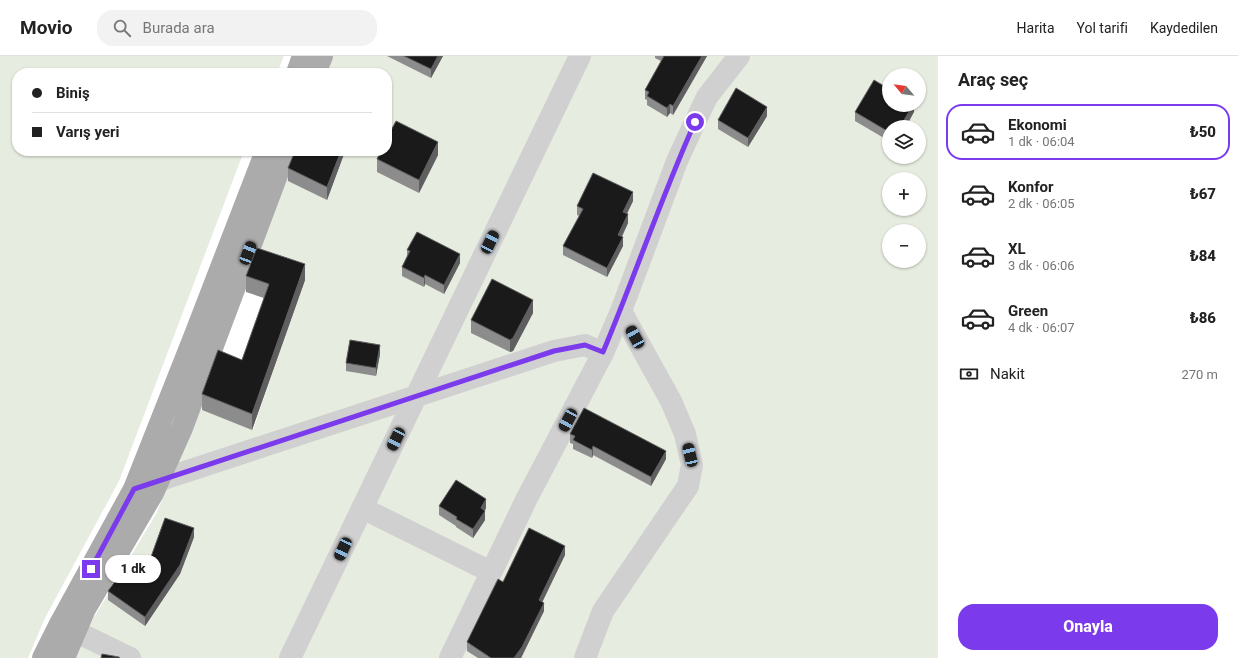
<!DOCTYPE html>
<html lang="tr">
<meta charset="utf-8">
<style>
body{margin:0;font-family:Roboto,sans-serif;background:#f2f2f2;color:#222;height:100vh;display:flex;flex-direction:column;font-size:15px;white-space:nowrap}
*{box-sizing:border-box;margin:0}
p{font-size:13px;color:#767676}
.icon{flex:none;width:22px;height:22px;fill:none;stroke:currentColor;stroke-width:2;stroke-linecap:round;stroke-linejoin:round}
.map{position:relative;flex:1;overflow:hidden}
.details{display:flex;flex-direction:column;background:#fff;width:300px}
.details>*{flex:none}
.top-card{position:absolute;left:12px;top:12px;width:380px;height:88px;border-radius:16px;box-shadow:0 1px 3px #0004;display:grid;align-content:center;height:88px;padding:0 20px;background:#fff}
.needle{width:26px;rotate:299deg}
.controls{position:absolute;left:882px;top:12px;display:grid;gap:8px}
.controls a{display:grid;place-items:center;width:44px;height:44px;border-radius:50%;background:#fff;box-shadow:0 1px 3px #0004;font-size:20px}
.end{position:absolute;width:18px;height:18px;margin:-9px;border:5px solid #7c3aed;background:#fff;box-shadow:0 0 0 2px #fff}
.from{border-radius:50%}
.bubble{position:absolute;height:28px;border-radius:14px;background:#fff;box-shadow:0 1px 3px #0004;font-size:13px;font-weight:800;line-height:28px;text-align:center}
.car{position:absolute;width:12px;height:24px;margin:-12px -6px;border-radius:5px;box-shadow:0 0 3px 1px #0007;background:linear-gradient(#222 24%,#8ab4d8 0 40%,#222 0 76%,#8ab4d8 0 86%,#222 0)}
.top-card b{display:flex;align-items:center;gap:14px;height:38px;font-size:15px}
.top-card b+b{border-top:1px solid #e0e0e0}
.top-card i{width:10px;height:10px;background:#222}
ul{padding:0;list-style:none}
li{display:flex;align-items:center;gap:12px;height:56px;margin:0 8px 6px;padding:0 12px;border:2px solid transparent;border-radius:16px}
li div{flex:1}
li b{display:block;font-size:15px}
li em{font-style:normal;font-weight:800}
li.selected{border-color:#7c3aed}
li>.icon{width:36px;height:36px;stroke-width:1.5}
h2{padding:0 20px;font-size:18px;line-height:48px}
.pay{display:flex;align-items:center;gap:10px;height:44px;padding:0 20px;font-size:15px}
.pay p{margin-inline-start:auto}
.action{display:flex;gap:8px;margin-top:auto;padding:8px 20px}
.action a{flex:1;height:46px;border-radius:16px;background:#7c3aed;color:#fff;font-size:16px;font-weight:800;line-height:46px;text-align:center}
header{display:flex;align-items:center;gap:24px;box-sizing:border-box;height:56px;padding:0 20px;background:#fff;border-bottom:1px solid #e0e0e0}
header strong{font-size:19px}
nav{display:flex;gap:22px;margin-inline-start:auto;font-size:14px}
.search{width:280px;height:36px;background:#f2f2f2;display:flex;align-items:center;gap:10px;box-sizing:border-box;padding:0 14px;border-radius:16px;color:#767676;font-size:15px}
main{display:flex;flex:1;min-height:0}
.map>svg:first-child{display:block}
.green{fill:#e6ecdf;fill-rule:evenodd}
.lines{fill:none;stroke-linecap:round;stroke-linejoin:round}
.minor{stroke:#d0d0d0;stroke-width:22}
.major{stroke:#ababab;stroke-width:22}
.wall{fill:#8c8c8c}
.shaded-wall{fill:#5f5f5f}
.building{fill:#1a1a1a;stroke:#5f5f5f}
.route{stroke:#7c3aed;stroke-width:5}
</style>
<header>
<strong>Movio</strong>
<div class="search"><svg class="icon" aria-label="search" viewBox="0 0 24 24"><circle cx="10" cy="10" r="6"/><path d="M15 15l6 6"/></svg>Burada ara</div>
<nav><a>Harita</a><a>Yol tarifi</a><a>Kaydedilen</a></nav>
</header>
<main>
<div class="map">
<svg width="938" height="602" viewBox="0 0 938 602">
<rect width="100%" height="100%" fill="#fff"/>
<path class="green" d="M0 0H284L277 17H17V95H244L119 425 45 562 28 602H0Z
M332 0H938V602H75L93 563 156 458 180 401 197 352 253 374 304 224 252 207 295 95H387V17H326ZM889 19H919V49H889ZM889 71H919V101H889ZM889 123H919V153H889ZM889 175H919V205H889Z"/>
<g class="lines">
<path class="minor" d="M145 429 554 295 585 289 603 297
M362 452 491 516
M60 568 130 602
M290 602 580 0
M450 602 526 444 603 297 621 255 677 105 695 66 707 41 739 0
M585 602 603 555 688 430 692 409 685 378 671 345 621 255"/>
<path class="major" d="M297 17 303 0
M315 17 322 0
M43 602 60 568 134 433 193 284 266 95
M64 602 85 553 153 437 182 372 286 95"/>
</g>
<path class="wall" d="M387 0H443L431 22Z
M655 0H707L673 59 670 57 667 61 647 49V44L645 43V34L661 5 655 2Z
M914 49V56L889 71V85L855 65V56Z
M767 60 748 91 718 73V64Z
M344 95V98L327 144 288 125V112Z
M438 99 419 137 377 116V103Z
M633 145 627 158 628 167 622 181 623 190 607 221 563 199V190L579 160 577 159V150Z
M407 194 460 207 444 238 425 228 424 231 402 220V211L407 200Z
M246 220 305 224 252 374 202 354V338L242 304 264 242 246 236Z
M533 257 513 295 510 296 471 277V264Z
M380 298 376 320 346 315V307Z
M570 378 666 403 651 430 593 399 592 402 573 393V388L570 387Z
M439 450 486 452 485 455V464L473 482 456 471V470L439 459Z
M194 481 180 518 145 570 108 544V535L147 512Z
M565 499 542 545 544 555 521 602H478L467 595V586L503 526Z"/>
<path class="shaded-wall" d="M438 0H443L431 22V13Z
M702 0H707L673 59V50Z
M670 48V57L667 61V52Z
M913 49H914V56L906 71H900Z
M767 51V60L748 91V82Z
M438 86V99L419 137V124Z
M341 95H344V98L327 144V131Z
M633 136V145L623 165V156Z
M628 158V167L618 188V179Z
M623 181V190L607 221V212Z
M460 198V207L444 238V229Z
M305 208V224L252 374V358Z
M425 219V228L424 231V222Z
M533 244V257L513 295 510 296V284Z
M380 289V298L376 320V312Z
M593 390V399L592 402V394Z
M666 395V403L651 430V421Z
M486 443V452L481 461V452Z
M485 455V464L473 482V473Z
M194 472V481L180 518 145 570V561Z
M565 490V499L539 553V544Z
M544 547V555L522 600 521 602H514Z"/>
<path class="building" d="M404 0H438L431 13Z
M664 0H702L673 50 670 48 667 52 647 40 649 36 645 34Z
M874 24 889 33V49H913L900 71H889V76L855 56Z
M736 32 767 51 748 82 718 64Z
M396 65 438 86 419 124 377 103 381 95H387V82Z
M295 95H341L327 131 288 112Z
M593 117 633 136 623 156 628 158 618 179 623 181 607 212 563 190 583 153 577 150Z
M417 176 460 198 444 229 425 219 424 222 402 211 410 195 407 194Z
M257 192 305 208 252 358 202 338 218 294 242 304 269 228 246 220Z
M492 223 533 244 513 282 510 284 471 264Z
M350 284 380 289 376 312 346 307Z
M584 352 666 395 651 421 593 390 592 394 573 384 575 380 570 378Z
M456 424 486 443 481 452 485 455 473 473 456 463 457 461 439 450Z
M165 462 194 472 180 509 145 561 108 535 132 502 147 512Z
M529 472 565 490 539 544 544 547 522 591 514 602H491L467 586 498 523 503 526Z
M102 598 119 601 120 602H101Z"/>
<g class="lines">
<path class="route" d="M91 513 134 433 554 295 585 289 603 296C635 220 661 142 695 66"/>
</g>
</svg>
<div class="controls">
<a><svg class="needle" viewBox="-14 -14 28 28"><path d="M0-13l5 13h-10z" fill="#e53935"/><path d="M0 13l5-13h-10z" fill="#767676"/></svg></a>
<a><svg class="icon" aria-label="layers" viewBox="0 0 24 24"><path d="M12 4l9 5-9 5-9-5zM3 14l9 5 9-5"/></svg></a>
<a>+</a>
<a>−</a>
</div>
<i class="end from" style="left:695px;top:66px"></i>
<i class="end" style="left:91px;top:513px"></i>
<div class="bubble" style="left:105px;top:499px;width:56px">1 dk</div>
<i class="car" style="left:490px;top:186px;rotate:26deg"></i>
<i class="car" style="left:248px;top:197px;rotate:21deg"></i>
<i class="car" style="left:635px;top:281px;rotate:331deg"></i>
<i class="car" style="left:568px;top:364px;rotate:208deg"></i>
<i class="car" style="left:396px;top:383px;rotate:206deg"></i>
<i class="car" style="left:690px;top:399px;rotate:347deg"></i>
<i class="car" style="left:343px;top:493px;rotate:205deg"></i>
<div class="top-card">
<b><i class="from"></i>Biniş</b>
<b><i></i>Varış yeri</b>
</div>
</div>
<section class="details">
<h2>Araç seç</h2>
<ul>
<li class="selected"><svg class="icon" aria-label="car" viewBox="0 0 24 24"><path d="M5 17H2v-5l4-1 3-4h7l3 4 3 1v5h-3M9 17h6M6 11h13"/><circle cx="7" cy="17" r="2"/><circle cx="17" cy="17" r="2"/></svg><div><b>Ekonomi</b><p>1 dk · 06:04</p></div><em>₺50</em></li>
<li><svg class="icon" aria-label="car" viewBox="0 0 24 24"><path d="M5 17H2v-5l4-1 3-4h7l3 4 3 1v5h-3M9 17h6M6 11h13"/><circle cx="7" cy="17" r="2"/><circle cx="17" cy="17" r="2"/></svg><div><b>Konfor</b><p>2 dk · 06:05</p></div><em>₺67</em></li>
<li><svg class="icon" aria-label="car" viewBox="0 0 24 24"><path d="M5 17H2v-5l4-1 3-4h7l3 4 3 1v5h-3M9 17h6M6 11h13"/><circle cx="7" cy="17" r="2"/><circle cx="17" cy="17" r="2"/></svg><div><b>XL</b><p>3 dk · 06:06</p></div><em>₺84</em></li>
<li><svg class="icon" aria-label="car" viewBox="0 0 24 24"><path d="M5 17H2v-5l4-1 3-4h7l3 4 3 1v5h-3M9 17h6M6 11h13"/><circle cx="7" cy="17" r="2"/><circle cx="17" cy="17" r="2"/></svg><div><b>Green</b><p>4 dk · 06:07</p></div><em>₺86</em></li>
</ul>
<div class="pay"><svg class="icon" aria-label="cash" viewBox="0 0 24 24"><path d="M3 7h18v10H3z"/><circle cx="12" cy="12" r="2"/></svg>Nakit<p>270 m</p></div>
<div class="action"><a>Onayla</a></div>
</section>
</main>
